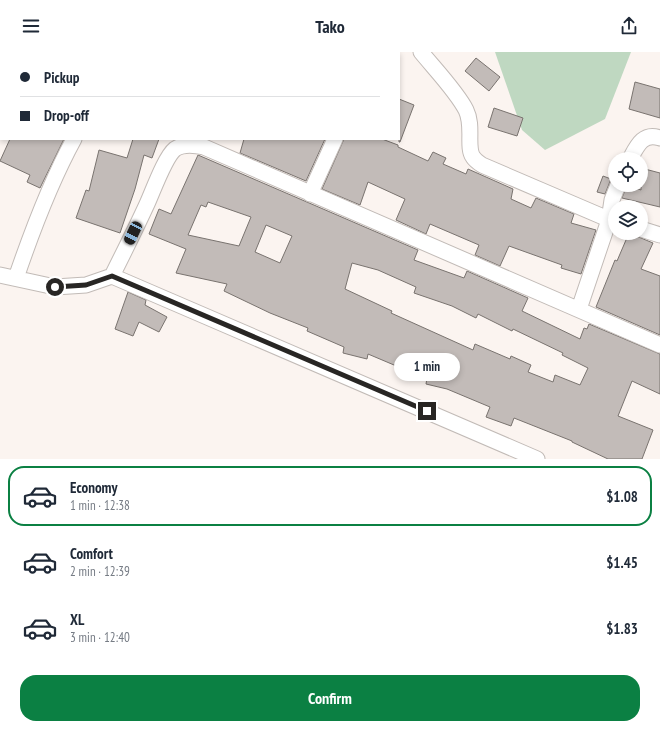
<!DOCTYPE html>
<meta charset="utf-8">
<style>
body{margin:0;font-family:"PT Sans Narrow",sans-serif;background:#f2f2f3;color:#1f2937;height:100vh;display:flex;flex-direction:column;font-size:15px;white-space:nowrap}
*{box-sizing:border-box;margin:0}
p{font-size:13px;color:#747a83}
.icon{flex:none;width:22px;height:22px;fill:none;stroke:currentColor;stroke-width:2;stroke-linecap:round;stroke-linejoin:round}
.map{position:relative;height:407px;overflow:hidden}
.details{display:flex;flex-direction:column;background:#fff;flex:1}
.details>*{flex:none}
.top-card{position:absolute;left:0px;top:0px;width:400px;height:88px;box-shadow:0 2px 6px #0003;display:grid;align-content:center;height:88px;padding:0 20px;background:#fff}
.tools{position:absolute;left:608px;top:100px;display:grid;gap:8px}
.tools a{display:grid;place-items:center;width:40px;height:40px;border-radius:50%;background:#fff;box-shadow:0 2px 6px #0003;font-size:20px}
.end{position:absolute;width:18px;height:18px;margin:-9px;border:5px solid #282624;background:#fff;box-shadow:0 0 0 2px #fff}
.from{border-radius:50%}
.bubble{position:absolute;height:28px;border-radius:14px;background:#fff;box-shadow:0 2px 6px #0003;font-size:13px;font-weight:800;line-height:28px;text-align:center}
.car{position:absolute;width:12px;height:24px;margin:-12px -6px;border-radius:5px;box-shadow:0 0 3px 1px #0007;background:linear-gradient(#222 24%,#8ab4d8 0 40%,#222 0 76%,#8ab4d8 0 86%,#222 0)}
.top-card b{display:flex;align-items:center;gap:14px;height:38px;font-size:15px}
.top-card b+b{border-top:1px solid #e0e1e3}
.top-card i{width:10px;height:10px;background:#1f2937}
ul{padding:7px 0 0;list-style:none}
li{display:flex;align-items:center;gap:12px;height:60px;margin:0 8px 6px;padding:0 12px;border:2px solid transparent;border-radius:16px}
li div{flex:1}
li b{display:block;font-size:15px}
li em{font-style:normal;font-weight:800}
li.on{border-color:#0b8043}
li>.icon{width:36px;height:36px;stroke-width:1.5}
.button{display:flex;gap:8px;margin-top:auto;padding:8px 20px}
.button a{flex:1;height:46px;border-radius:16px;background:#0b8043;color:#fff;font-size:16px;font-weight:800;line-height:46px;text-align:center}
header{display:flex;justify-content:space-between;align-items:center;height:52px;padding:0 20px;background:#fff;font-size:18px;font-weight:800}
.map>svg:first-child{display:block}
.green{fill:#bfd8c1}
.building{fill:#c2bbb8;stroke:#79736f;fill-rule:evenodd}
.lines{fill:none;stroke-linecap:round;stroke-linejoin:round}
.minor-casing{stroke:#c2bbb7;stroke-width:17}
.minor{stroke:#fff;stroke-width:15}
.route{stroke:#282624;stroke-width:5}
</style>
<header><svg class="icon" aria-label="menu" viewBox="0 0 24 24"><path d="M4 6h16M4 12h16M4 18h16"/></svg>Tako<svg class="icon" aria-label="share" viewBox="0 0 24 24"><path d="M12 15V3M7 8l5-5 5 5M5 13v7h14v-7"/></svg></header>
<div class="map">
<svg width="660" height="407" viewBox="0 0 660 407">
<rect width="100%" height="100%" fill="#fbf4f0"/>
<path class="green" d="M495 0H631L605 67 545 98 522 78Z"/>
<path class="building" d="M476 6 500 25 489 39 465 19Z
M635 30 660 37V66L629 57Z
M399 47 414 53 400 90H399Z
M494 56 523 66 517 84 488 75Z
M10 87H64L40 136 27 130 30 123 0 109Z
M133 87H159L152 106 144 103 135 137 120 181 76 166 86 138 89 139 99 98 127 106Z
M244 87H325L306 129 240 101Z
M344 87H382L398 93V95L428 109 433 100 446 106 443 112 466 122 468 117 513 137 511 147 531 156 536 146 574 162 571 171 596 178 581 222 561 216 562 213 509 194 500 214 475 203 479 193 430 172 426 182 396 168 405 147 368 130 360 153 322 137Z
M198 103 418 198 414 208 464 226 467 219 528 246 522 259 580 287 584 276 587 277 589 272 660 302V342L632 329 618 364 653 378 642 407H608L572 390V389L514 366 511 374 486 365 490 355 447 337 426 332 427 326 420 324 368 302 367 307 343 301 344 295 307 279 308 276 270 261 224 239 227 232 176 221 186 197 149 182 159 157 171 162ZM208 150 251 165 239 194 188 183 201 153 206 155ZM266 173 292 184 280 211 255 200ZM352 211 378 218 416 235 414 241 452 254 476 266 478 262 512 279 513 277 563 301 562 303 588 316 580 333 555 323 553 330 528 320 531 313 511 304 510 307 475 292 473 298 391 261 392 259 345 237Z
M641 116 660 121V155L622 146 627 133 641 138Z
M603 124 611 127 605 142 597 140Z
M629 181 653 191 641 217 660 224V283L596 255 615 208 617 209Z
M128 240 146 248 145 253 167 265 159 280 139 270 133 284 115 277Z"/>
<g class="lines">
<g class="minor-casing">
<path id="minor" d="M421 0C434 16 457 40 466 58 474 74 466 95 473 105 475 108 479 111 482 113L615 170
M33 1 34 0
M123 1V0
M0 55 1 54
M630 107C637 94 643 80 660 86
M310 142 335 87
M641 177 660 183
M0 223 55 235 86 233 112 224
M16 226C32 179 50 131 74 87
M579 257 609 168 612 148 618 133
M537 407 112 224C124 200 136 176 147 152 153 139 165 105 175 97 184 91 195 93 204 95L660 293"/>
</g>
<use href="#minor" class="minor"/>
</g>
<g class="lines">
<path class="route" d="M55 235 86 233 112 224 427 359"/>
</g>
</svg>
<div class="tools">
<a><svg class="icon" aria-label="locate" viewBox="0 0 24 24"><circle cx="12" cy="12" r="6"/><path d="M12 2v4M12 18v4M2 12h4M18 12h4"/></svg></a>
<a><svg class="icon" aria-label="layers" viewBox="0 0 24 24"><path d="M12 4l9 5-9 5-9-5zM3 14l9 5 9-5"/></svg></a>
</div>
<i class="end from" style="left:55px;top:235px"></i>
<i class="end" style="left:427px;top:359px"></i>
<div class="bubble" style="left:394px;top:301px;width:66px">1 min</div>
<i class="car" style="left:133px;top:181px;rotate:206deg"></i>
<div class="top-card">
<b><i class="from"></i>Pickup</b>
<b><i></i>Drop-off</b>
</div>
</div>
<section class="details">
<ul>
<li class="on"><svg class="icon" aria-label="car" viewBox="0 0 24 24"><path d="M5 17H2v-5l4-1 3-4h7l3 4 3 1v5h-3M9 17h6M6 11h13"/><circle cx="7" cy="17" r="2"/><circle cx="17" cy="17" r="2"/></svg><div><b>Economy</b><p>1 min · 12:38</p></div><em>$1.08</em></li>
<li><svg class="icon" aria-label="car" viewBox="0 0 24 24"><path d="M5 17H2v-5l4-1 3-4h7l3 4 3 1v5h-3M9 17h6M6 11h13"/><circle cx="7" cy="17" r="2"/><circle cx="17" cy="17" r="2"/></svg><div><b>Comfort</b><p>2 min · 12:39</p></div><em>$1.45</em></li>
<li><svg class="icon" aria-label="car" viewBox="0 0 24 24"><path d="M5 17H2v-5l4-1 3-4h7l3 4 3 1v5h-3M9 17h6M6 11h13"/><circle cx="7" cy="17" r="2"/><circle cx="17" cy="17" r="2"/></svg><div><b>XL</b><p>3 min · 12:40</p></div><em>$1.83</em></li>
</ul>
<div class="button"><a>Confirm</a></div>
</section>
